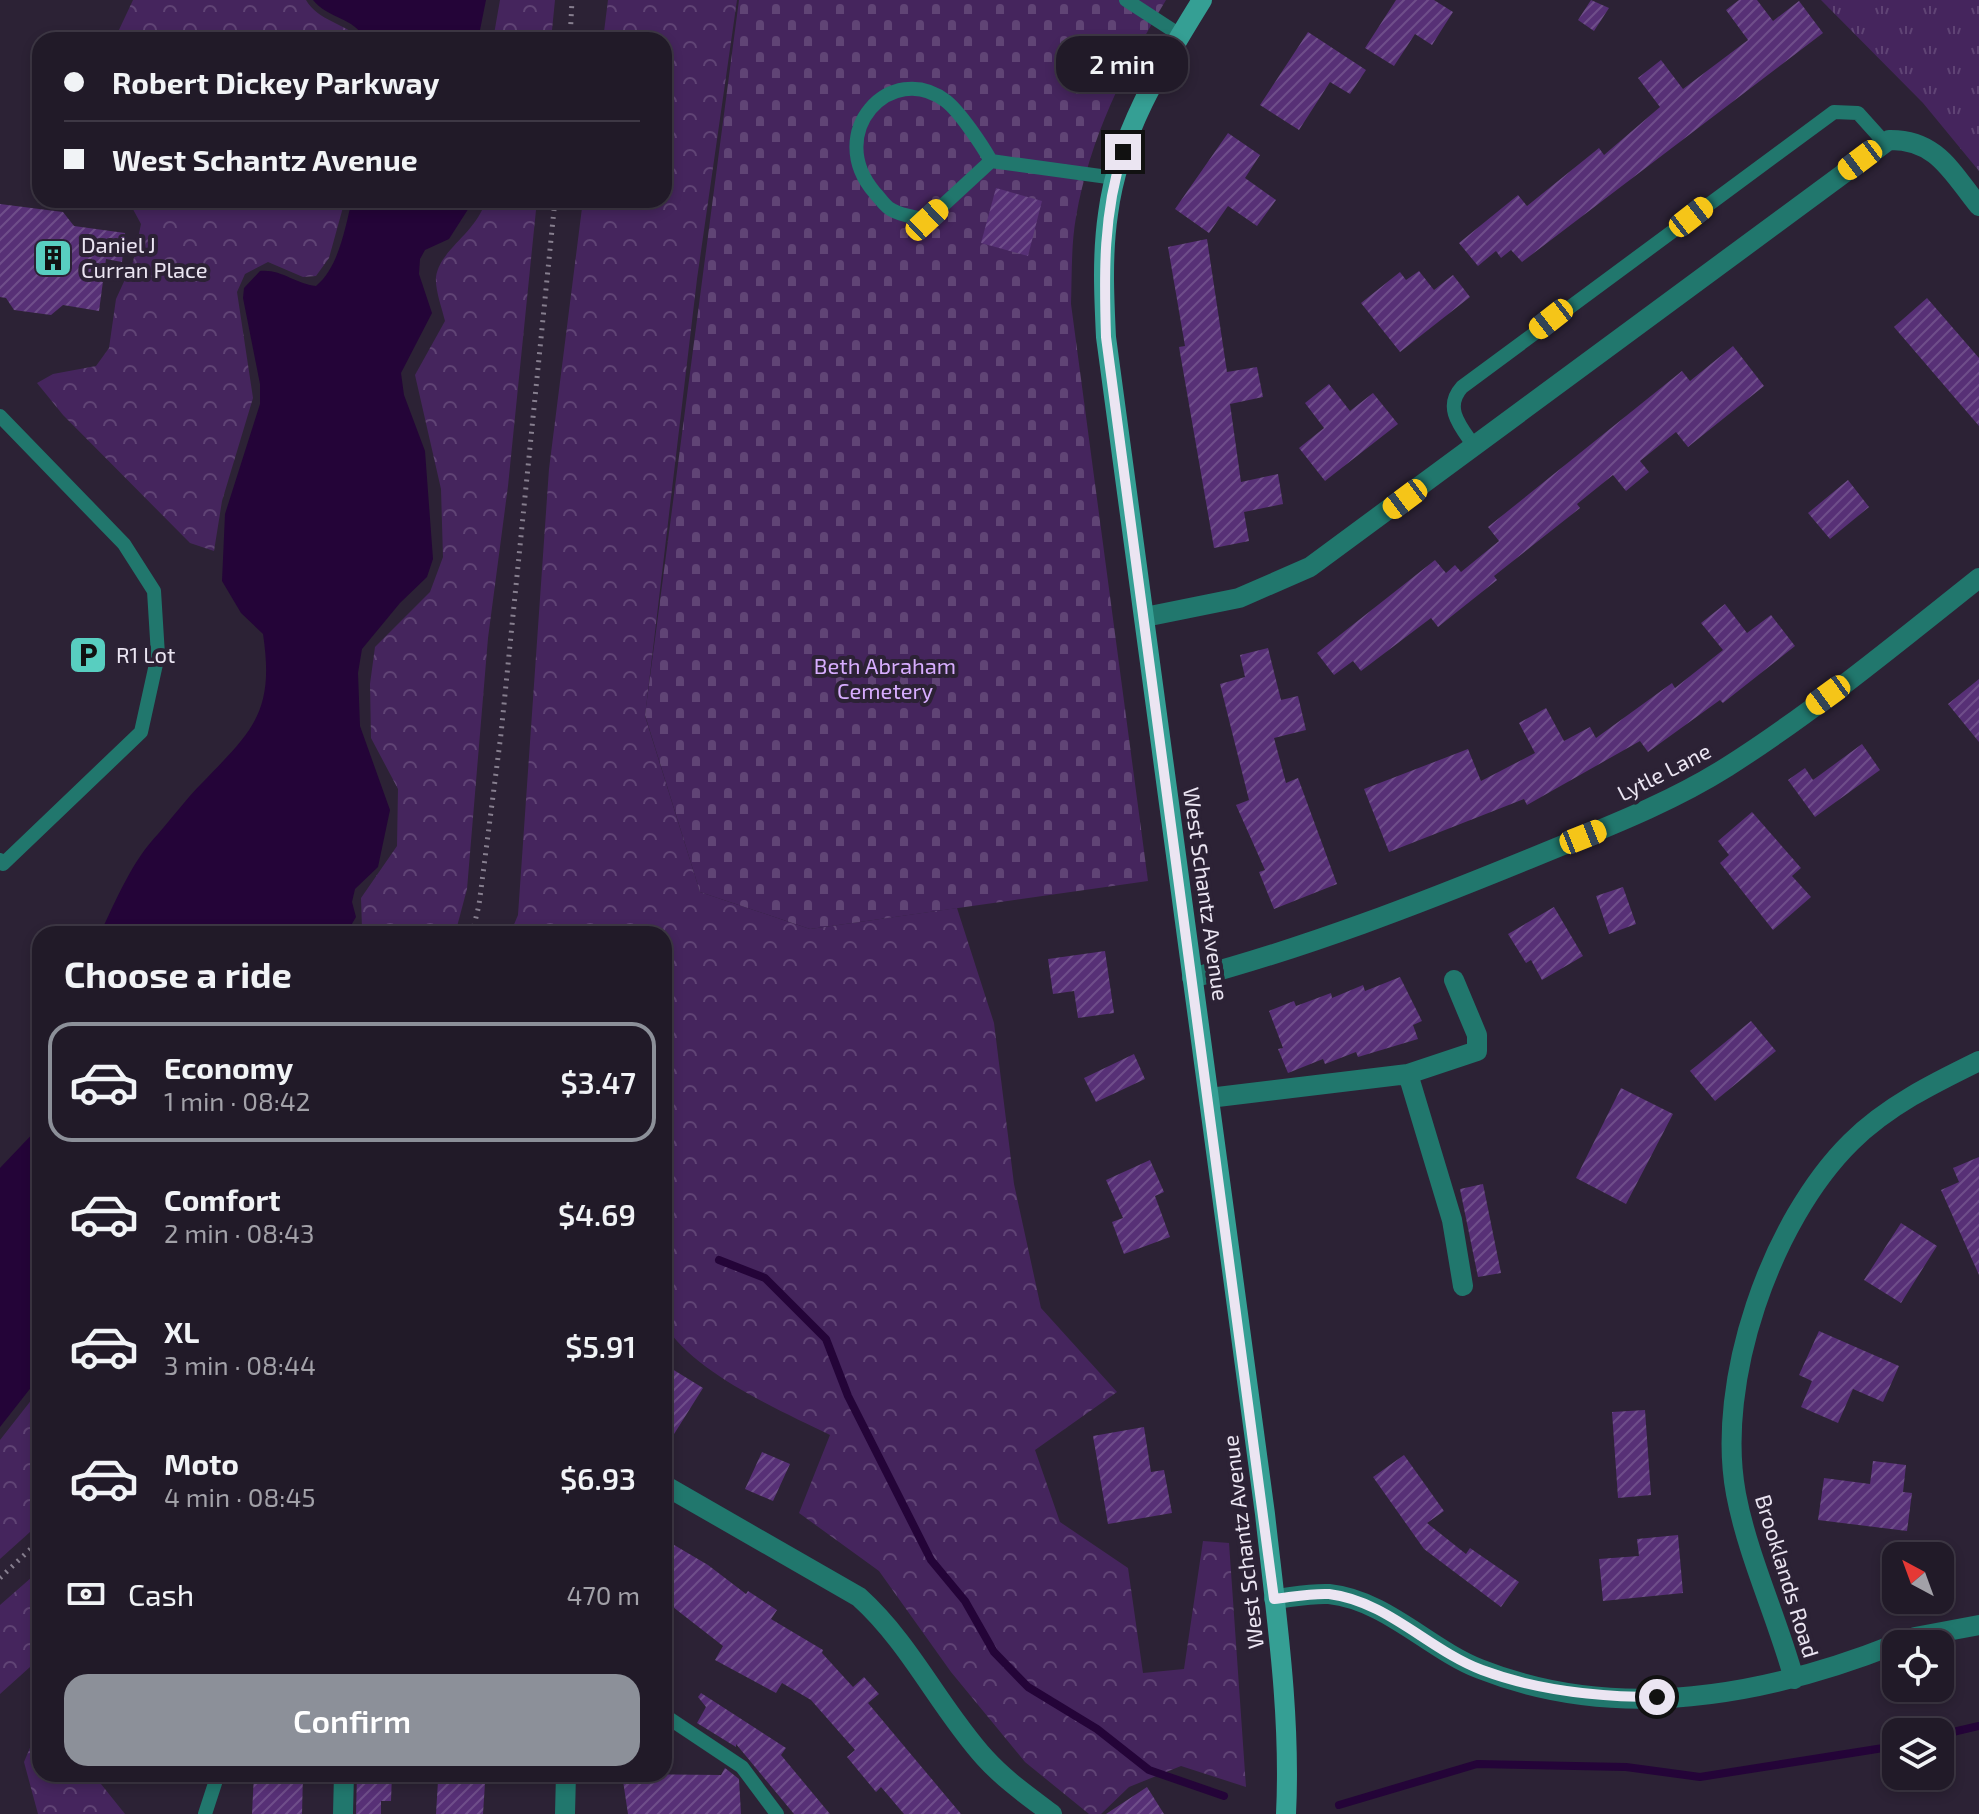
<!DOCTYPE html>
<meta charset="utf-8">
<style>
body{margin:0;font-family:"Exo 2",sans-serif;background:#2d2734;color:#f1f3f6;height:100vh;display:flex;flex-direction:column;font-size:30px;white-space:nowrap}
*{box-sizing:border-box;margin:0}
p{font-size:26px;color:#a2a1a8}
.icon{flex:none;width:44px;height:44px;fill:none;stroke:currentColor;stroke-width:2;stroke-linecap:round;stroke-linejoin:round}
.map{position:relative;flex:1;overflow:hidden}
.panel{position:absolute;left:32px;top:926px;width:640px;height:856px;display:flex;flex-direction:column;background:#211a28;border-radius:24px;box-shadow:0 4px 12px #0003,0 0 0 2px #3e3845}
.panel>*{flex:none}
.top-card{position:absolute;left:32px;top:32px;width:640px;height:176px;border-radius:24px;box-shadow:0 4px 12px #0003,0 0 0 2px #3e3845;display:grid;align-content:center;height:176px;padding:0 32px;background:#211a28}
.needle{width:52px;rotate:319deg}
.fabs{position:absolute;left:1882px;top:1542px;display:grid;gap:16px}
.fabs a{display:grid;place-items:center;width:72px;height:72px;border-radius:16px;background:#211a28;box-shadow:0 4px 12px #0003,0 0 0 2px #3e3845;font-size:40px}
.end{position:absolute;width:36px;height:36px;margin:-18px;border:10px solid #ebe5f2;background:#111;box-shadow:0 0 0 4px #111}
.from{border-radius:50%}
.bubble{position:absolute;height:56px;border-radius:24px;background:#211a28;box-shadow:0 4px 12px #0003,0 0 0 2px #3e3845;font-size:26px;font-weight:600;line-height:56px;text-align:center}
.car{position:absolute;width:24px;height:48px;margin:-24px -12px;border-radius:10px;box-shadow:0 0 6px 2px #0007;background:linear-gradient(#f5c518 24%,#345 0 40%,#f5c518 0 76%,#345 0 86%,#f5c518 0)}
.top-card b{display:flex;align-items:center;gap:28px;height:76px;font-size:30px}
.top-card b+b{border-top:2px solid #3e3845}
.top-card i{width:20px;height:20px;background:#f1f3f6}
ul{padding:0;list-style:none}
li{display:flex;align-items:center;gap:24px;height:120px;margin:0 16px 12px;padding:0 16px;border:4px solid transparent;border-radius:24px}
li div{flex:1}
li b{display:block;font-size:30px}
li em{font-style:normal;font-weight:600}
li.active{border-color:#8c9099}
li>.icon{width:72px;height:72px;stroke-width:1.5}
h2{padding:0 32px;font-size:36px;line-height:96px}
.pay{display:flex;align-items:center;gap:20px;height:88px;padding:0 32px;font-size:30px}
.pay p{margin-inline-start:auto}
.button{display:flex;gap:16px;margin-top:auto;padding:16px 32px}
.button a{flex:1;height:92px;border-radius:24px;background:#8c9099;color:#fff;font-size:32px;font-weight:600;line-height:92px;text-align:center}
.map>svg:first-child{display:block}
.grass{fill:url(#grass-tufts)}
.forest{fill:url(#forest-crowns)}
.cemetery{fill:url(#cemetery-stones)}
.water{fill:#240438}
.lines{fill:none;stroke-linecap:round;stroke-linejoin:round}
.stream{stroke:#240438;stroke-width:8}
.building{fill:url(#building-hatch)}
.path{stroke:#877f8f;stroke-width:5;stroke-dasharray:2 6;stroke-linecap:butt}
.lane{stroke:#21776d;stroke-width:14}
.street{stroke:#21776d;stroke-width:20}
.secondary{stroke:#359f94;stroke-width:20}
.route{stroke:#ebe5f2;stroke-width:10}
.labels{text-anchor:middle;stroke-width:8;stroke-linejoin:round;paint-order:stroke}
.poi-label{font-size:22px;fill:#ebe5f2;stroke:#2c2235;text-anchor:start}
.park-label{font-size:22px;fill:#d7adfe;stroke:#2c2235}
.street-label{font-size:22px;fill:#ebe5f2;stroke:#2c2235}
</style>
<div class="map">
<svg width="1979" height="1814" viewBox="0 0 1979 1814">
<defs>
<pattern id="grass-tufts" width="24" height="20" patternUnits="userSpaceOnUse" patternTransform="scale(2)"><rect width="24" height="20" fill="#45255d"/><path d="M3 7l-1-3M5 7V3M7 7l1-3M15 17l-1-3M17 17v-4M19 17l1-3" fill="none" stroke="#604475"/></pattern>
<pattern id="forest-crowns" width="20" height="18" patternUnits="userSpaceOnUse" patternTransform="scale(2)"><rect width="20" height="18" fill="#45255d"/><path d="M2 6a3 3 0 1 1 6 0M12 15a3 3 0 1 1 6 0" fill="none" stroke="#604475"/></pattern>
<pattern id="cemetery-stones" width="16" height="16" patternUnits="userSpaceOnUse" patternTransform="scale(2)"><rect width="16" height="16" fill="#45255d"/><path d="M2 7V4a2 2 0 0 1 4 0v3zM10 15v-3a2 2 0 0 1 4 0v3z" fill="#604475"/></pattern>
<pattern id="building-hatch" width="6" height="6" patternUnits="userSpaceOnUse" patternTransform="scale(2)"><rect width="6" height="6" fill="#573076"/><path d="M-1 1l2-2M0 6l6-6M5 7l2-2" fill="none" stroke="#6f4e8a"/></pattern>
</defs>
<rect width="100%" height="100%" fill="#2c2235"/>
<path class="grass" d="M1821 0H1979V171L1923 103Z"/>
<path class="forest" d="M133 0H306C318 21 345 23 362 40H120L118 32Z
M500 0H555L551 40H493Z
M608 0H737L697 279 645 716 700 892 810 929 957 908 994 1023 1014 1184 1041 1308 1117 1392 1035 1450 1060 1522 1128 1568 1143 1673 1184 1669 1203 1541 1229 1543 1246 1787 1181 1766 1129 1787 1101 1814H1089L1025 1762 951 1672 879 1571 799 1513 830 1435C779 1410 694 1373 664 1324V934H510L518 915 549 469 583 200H664V40H603Z
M128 200H345L329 258 316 276 303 277 268 262 245 274 237 292 253 398 222 501 214 551 190 543 63 415 37 383 53 374 96 366 109 348 116 299 133 262 141 224Z
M486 200H537L508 486 488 638 467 889 455 934H356L362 928 361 898 397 846 398 789 371 738 370 684 375 647 430 592 443 557 441 489 415 375 445 321C442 308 435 290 436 277 440 249 476 234 486 200Z
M40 1389V1523L0 1559V1440Z
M40 1570V1658L0 1694V1605Z
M40 1724V1774H93L125 1814H38L24 1762Z"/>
<path class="cemetery" d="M739 0H1166C1124 69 1090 138 1076 217 1071 245 1072 276 1071 304L1148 881 810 929 700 892 645 715Z"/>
<path class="water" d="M313 0H486L478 40H366C354 17 328 19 313 0Z
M352 200H474L449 239 425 250 420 259 419 274 432 313 401 373 404 395 425 451 433 559 427 577 400 603 362 649 358 673 360 726 390 810 378 867 355 889 352 902 356 917 346 934H100C116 900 132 861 158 834 173 817 186 799 202 783 252 731 275 713 263 634L241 613 222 581 225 514 260 404V384L243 298 244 288 260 271C282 269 295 284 316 286 339 267 345 228 352 200Z
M40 1126V1376L0 1427V1168Z"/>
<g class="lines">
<path class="stream" d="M719 1260 765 1278 826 1339 848 1396 931 1560 965 1601 994 1652 1028 1687 1097 1729 1149 1770 1224 1796
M1940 1735 1979 1726
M1339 1805 1477 1764 1626 1767 1700 1777 1896 1746"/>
</g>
<path class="building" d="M1396 0H1434L1453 12 1432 45 1415 34 1394 66 1365 48Z
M1591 0 1609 8 1594 31 1578 20Z
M1739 0H1757L1773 21 1799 1 1823 33 1522 262 1511 250 1501 258 1496 251 1478 266 1459 243 1518 195 1527 206 1599 148 1604 155 1660 107 1638 78 1661 60 1683 89 1748 40 1726 10Z
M1308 32 1366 70 1350 94 1330 82 1299 130 1260 105Z
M1228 133 1260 155 1245 178 1276 200 1257 226 1228 206 1209 233 1175 209Z
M996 188 1042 201 1028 256 981 243Z
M0 204 63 212 74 226 125 233 122 262 106 259 99 311 63 305 51 315 14 310 6 298 0 297Z
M1207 239 1227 372 1257 367 1263 397 1230 404 1241 482 1278 474 1283 504 1244 512 1249 541 1214 548 1179 347 1185 346 1168 247Z
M1419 271 1434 290 1453 275 1470 297 1400 352 1361 303 1400 272 1406 280Z
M1927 298 1979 358V426L1894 327Z
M1733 346 1764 386 1688 447 1676 432 1640 461 1649 472 1626 491 1613 475 1577 504 1580 508 1494 576 1497 580 1438 627 1431 618 1361 671 1353 661 1334 675 1317 653 1435 560 1446 573 1455 565 1461 572 1499 541 1488 527 1682 371 1690 381Z
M1329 384 1350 411 1373 393 1398 424 1325 481 1299 448 1324 428 1305 403Z
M1848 480 1869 507 1830 539 1808 513Z
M1725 604 1747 633 1771 615 1795 646 1723 703 1720 700 1648 752 1640 741 1527 805 1524 799 1389 852 1364 789 1468 749 1481 781 1535 753 1519 723 1546 708 1564 741 1590 727 1596 738 1672 683 1675 688 1723 650 1701 623Z
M1268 648 1281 700 1298 696 1306 730 1274 738 1286 783 1298 778 1337 884 1274 909 1259 872 1265 870 1236 805 1249 800 1220 684 1245 677 1240 655Z
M1979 679V742L1948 704Z
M1862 744 1880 770 1815 817 1788 780 1805 768 1813 780Z
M1752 812 1801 868 1792 876 1811 897 1773 930 1720 863 1729 855 1718 841Z
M1623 887 1636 924 1609 934 1596 896Z
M1554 907 1583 956 1542 980 1531 960 1526 963 1508 934Z
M1105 951 1114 1013 1078 1018 1074 991 1053 994 1048 959Z
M1400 977 1422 1021 1413 1025 1418 1039 1358 1057 1356 1052 1325 1064 1323 1059 1288 1073 1278 1049 1283 1048 1269 1011 1294 1001 1296 1006 1331 993 1332 998 1363 985 1365 991Z
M1751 1021 1776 1051 1715 1101 1690 1071Z
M1134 1054 1145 1079 1096 1102 1084 1078Z
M1621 1088 1673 1114 1626 1204 1576 1178Z
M1979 1157V1275L1941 1190 1959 1182 1953 1168Z
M1150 1160 1164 1192 1155 1196 1170 1237 1124 1254 1112 1222 1123 1218 1106 1180Z
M1483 1184 1501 1273 1478 1277 1460 1189Z
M1901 1223 1937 1246 1901 1303 1864 1280Z
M1819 1331 1899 1366 1883 1402 1853 1389 1838 1423 1801 1407 1812 1381 1799 1375Z
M664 1364 703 1388 664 1450Z
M1645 1410 1651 1495 1618 1498 1612 1412Z
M1144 1427 1151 1472 1164 1470 1172 1513 1108 1524 1093 1436Z
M762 1452 790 1464 773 1501 745 1489Z
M1404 1455 1444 1511 1427 1523 1466 1554 1470 1548 1519 1582 1501 1607 1424 1549 1373 1477Z
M1873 1461 1906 1465 1903 1492 1912 1493 1907 1531 1818 1520 1824 1478 1870 1484Z
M1678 1535 1683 1593 1603 1601 1599 1559 1639 1556 1637 1539Z
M664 1539 708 1565 746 1594 748 1591 777 1610 771 1619 823 1650 822 1653 853 1687 864 1677 879 1694 868 1703 961 1814H904L881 1787 876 1792 847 1757 855 1750 811 1700 782 1683 776 1693 715 1660 723 1646 664 1600Z
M701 1693 786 1748 781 1755 830 1814H794L736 1744V1747L697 1723 706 1707 698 1697Z
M725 1768 739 1779 741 1814H628L622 1774 721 1775Z
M254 1774H303L302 1814H252Z
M357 1774H392L391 1801H381V1814H356Z
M438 1781 485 1783 483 1814H436Z
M1147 1787 1164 1814H1106Z"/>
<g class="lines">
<path class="path" d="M570 40 572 0
M472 934 479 905 501 734 555 200
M0 1578 40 1540"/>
<path class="lane" d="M1126 0 1180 35
M991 161 927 220C916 217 902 216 892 210 885 207 880 198 875 193 823 133 891 59 946 101 960 112 982 145 991 161L1115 178
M0 416 124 544 154 591 158 655 141 732 3 864 0 860
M1474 446C1461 427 1443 408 1462 387L1834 112 1858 113 1885 143
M664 1715 742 1767 777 1814
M205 1814 218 1774"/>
<path class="street" d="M1145 617 1239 598 1310 567 1889 140C1937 139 1952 173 1979 206
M1192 978C1308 947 1419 904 1529 859 1596 831 1665 806 1727 767 1815 711 1897 643 1979 578
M1408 1074 1477 1051V1035L1454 980
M1209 1098 1408 1074 1452 1220 1463 1286
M664 1485 859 1597C911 1644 939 1707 985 1758 1005 1780 1028 1796 1052 1814
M1274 1599C1292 1597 1312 1593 1329 1594 1386 1600 1429 1649 1480 1669 1616 1723 1765 1696 1896 1644
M1897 1644 1915 1637 1979 1625
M1794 1679C1777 1617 1748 1557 1736 1494 1715 1382 1771 1221 1851 1142 1887 1106 1934 1083 1979 1061
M343 1814 344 1774
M565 1814 566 1774"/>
<path class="secondary" d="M1202 0C1161 66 1118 135 1108 214 1102 255 1104 296 1106 337L1265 1514C1276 1614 1291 1714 1286 1814"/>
</g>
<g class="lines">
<path class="route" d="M1123 152C1103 213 1104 274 1106 337L1274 1599C1292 1597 1312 1593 1329 1594 1387 1601 1429 1650 1482 1670 1538 1691 1598 1697 1657 1697"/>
</g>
<defs>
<g id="building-square" transform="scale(2)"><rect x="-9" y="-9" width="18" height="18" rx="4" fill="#58cec0" stroke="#2c2235"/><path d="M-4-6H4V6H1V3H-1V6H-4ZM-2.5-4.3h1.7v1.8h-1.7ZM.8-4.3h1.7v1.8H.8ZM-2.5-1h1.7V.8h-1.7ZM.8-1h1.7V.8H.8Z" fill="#111"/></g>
<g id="parking-square" transform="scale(2)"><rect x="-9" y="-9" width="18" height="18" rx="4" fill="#58cec0" stroke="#2c2235"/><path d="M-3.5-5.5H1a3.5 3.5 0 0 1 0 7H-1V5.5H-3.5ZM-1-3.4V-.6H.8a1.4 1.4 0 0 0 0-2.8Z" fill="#111"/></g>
</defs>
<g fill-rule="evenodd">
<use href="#building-square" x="53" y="258"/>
<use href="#parking-square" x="88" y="655"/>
</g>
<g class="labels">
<g class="poi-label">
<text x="81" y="253">Daniel J<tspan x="81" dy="25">Curran Place</tspan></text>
<text x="116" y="663">R1 Lot</text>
</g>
<g class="park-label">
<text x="885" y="674">Beth Abraham<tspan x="885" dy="25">Cemetery</tspan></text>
</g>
<g class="street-label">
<text transform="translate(1664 772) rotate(-27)" y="8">Lytle Lane</text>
<text transform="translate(1206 894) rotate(82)" y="8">West Schantz Avenue</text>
<text transform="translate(1243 1542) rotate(-97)" y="8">West Schantz Avenue</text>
<text transform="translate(1787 1576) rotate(73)" y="8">Brooklands Road</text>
</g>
</g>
</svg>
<div class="fabs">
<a><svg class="needle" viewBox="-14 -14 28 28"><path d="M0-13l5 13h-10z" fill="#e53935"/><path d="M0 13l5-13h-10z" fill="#a2a1a8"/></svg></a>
<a><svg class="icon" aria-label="locate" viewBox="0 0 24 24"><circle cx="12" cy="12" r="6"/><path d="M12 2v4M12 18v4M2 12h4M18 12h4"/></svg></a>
<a><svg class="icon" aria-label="layers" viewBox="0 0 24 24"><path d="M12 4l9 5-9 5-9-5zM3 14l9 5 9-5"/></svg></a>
</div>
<i class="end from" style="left:1657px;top:1697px"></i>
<i class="end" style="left:1123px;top:152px"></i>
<div class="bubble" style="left:1056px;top:36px;width:132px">2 min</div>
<i class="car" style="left:1860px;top:160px;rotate:233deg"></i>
<i class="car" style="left:1691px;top:217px;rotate:52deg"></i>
<i class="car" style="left:927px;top:220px;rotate:47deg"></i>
<i class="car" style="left:1551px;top:319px;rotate:232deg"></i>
<i class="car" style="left:1405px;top:499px;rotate:233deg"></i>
<i class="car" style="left:1828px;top:695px;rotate:234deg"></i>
<i class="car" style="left:1583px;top:837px;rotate:68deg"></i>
<div class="top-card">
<b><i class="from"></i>Robert Dickey Parkway</b>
<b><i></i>West Schantz Avenue</b>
</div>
<section class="panel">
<h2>Choose a ride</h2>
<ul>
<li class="active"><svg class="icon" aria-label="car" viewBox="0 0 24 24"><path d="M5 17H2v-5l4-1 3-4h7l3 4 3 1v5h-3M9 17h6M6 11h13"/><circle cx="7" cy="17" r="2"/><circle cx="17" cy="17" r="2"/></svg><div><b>Economy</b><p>1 min · 08:42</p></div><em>$3.47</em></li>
<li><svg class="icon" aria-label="car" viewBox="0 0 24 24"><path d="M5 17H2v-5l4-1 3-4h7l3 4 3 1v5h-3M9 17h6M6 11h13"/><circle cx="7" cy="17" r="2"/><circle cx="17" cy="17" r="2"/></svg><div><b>Comfort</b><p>2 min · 08:43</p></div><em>$4.69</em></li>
<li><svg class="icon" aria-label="car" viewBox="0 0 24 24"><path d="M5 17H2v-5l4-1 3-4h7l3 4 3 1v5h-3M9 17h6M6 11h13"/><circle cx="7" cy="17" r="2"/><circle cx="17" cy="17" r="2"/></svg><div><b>XL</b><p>3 min · 08:44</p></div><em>$5.91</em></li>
<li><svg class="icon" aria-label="car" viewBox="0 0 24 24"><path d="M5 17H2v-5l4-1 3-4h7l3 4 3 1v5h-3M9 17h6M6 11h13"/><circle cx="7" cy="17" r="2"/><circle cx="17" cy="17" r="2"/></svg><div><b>Moto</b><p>4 min · 08:45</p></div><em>$6.93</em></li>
</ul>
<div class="pay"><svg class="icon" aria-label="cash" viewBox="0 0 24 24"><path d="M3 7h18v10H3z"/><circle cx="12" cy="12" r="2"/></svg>Cash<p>470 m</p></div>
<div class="button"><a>Confirm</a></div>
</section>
</div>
